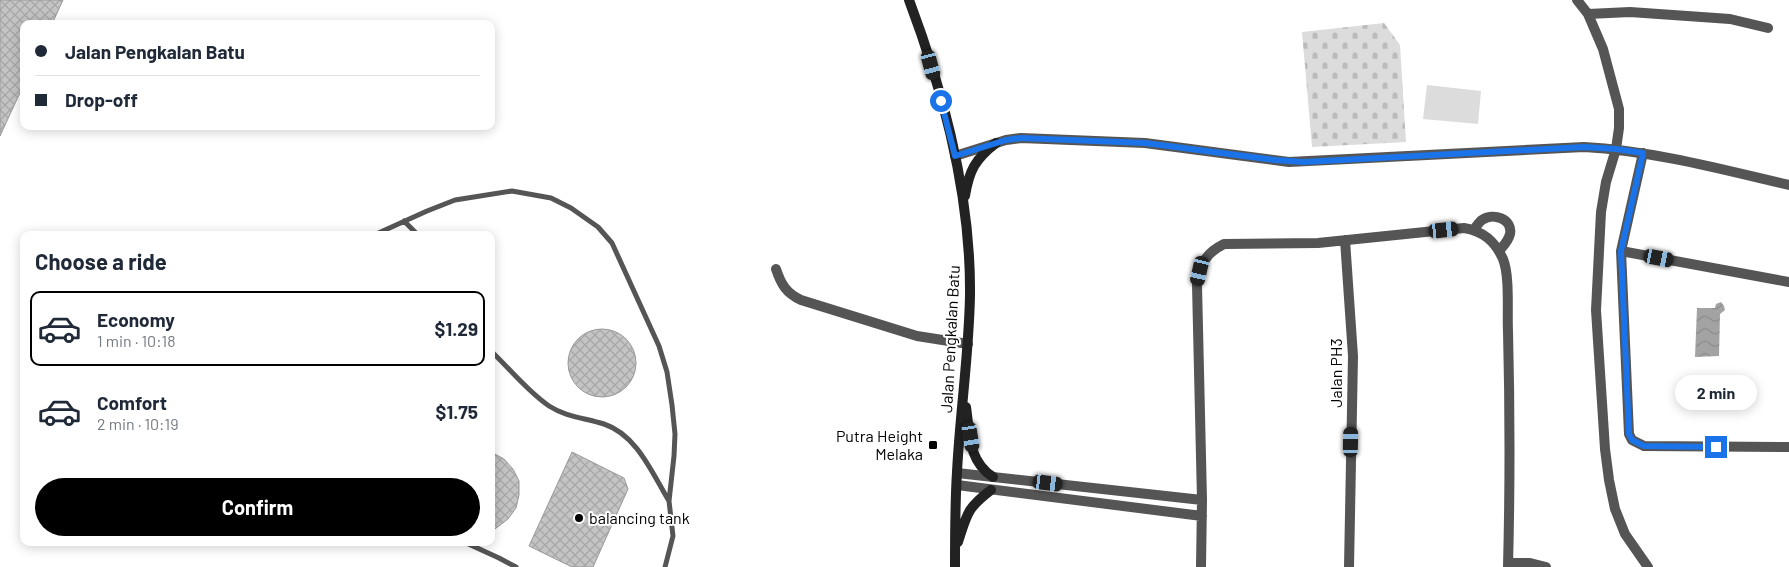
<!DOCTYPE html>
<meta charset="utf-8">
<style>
body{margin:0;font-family:Barlow,sans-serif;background:#f6f6f7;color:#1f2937;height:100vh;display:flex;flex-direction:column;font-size:19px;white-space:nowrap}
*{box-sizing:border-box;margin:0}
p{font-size:16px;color:#747a83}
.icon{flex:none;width:28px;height:28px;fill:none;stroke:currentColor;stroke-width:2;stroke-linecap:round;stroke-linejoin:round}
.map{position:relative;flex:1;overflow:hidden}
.panel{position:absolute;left:20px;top:231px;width:475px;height:315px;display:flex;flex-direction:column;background:#fff;border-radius:10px;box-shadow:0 2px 12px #0003}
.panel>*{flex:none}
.banner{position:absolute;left:20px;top:20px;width:475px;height:110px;border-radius:10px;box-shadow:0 2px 12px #0003;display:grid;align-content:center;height:110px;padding:0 15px;background:#fff}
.end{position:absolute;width:22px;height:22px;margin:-11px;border:6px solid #1a73e8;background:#fff;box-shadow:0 0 0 2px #fff}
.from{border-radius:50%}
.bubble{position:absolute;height:35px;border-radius:18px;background:#fff;box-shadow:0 2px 12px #0003;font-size:16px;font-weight:700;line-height:35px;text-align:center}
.car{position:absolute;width:15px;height:30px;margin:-15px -8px;border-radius:6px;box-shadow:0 0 4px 1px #0007;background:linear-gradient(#222 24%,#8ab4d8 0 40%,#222 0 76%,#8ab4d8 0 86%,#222 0)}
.banner b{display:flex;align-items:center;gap:18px;height:48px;font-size:19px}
.banner b+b{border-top:1px solid #e0e1e3}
.banner i{width:12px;height:12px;background:#1f2937}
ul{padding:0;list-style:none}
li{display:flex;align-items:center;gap:15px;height:75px;margin:0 10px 8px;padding:0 5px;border:2px solid transparent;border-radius:10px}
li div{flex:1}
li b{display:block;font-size:19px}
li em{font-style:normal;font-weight:700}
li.selected{border-color:#000}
li>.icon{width:45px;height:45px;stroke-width:1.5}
h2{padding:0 15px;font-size:22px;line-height:60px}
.action{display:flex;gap:10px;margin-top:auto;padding:10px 15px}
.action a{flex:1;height:58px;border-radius:30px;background:#000;color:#fff;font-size:20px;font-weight:700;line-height:58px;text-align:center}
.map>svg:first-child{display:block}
.cemetery{fill:url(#cemetery-stones)}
.park{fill:#dcdcdc}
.water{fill:url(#water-waves)}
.building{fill:url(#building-cross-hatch);stroke:#999}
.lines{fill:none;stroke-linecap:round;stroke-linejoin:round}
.lane{stroke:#555;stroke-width:5}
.street{stroke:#555;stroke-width:10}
.secondary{stroke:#222;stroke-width:10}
.route{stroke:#1a73e8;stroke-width:6}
.poi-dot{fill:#000;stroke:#fff;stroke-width:2}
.labels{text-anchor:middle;stroke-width:4;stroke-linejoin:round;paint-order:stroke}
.street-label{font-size:16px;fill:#000;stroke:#fff}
.poi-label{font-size:16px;fill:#000;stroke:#fff;text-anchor:end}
</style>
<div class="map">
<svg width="1789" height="567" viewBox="0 0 1789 567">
<defs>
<pattern id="cemetery-stones" width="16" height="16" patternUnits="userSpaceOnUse" patternTransform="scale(1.25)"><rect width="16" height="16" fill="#dcdcdc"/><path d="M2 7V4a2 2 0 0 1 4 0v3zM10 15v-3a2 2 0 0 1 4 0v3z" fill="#bbb"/></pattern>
<pattern id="water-waves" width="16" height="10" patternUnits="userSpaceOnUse" patternTransform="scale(1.25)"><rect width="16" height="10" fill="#a3a3a3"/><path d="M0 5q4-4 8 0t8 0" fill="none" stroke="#8b8b8b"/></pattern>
<pattern id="building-cross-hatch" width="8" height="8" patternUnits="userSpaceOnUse" patternTransform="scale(1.25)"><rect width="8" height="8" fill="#c4c4c4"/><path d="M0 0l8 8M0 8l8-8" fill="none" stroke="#a7a7a7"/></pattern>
</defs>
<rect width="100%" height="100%" fill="#fff"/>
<path class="cemetery" d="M1384 23 1400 45 1406 142 1312 147 1302 32Z"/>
<path class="park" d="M1427 85 1481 91 1478 124 1423 119Z"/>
<path class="water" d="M1721 302 1724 306 1725 310 1720 314 1719 356 1695 357 1697 308H1715L1716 304Z"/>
<path class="building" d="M0 0H63L52 24H24V84L0 136Z
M568 363a34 34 0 1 1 68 0a34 34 0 1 1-68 0Z
M491 452 504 459 513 469 519 481V495L516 508 508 519 491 532Z
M572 452 624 478 628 489 593 567H572L529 546Z"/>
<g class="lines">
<path class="lane" d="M404 221 418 235
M374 235 427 211 455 200 512 191 551 198 571 208 598 227 612 243 659 346 667 372 672 405 675 434 674 456 669 501 673 536 665 567
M491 351C510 369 528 392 549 406 566 417 585 418 604 424 637 435 652 473 669 501
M464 542 499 558 516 567"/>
<path class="street" d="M1577 0 1588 14 1603 49 1619 109V128L1616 149 1606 182 1601 212 1596 310 1605 449 1609 480 1615 509 1625 534 1648 567
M1588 14 1630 12 1730 19 1768 28
M1643 153 1621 251 1629 434 1632 440 1644 446 1789 447
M955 156 1006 140 1021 138 1145 143 1289 162 1584 147C1654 151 1721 169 1789 185
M1474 229C1476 227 1479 222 1482 220 1493 212 1513 219 1510 234 1508 242 1503 246 1499 251
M1345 240 1353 356 1349 567
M1621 251 1789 282
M776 269C781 284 786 293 801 300L917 336 968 344
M957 473 1202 500
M957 485 1202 516
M1508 563H1530L1546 567
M1201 567 1202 500 1197 285C1201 264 1204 254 1224 244L1318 243 1464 228C1483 231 1495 241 1503 259 1510 276 1507 312 1508 331 1510 410 1510 489 1508 567"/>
<path class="secondary" d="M909 0C944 93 971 195 970 295 969 354 960 413 957 472 955 504 955 536 955 567
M965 196C969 171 975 159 996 143
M966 407C970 434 968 461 993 477
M958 542C967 514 967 508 991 490"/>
</g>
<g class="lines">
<path class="route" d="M941 101 955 156 1006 140 1021 138 1145 143 1275 160 1304 162 1584 147 1616 149 1643 153 1621 251 1629 434 1632 440 1644 446 1716 447"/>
</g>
<g class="poi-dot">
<rect x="928" y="440" width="10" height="10" rx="2.5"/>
<circle cx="579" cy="518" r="5"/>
</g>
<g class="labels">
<g class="street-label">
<text transform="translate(950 339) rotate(-87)" y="6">Jalan Pengkalan Batu</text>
<text transform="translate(1336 373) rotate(-90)" y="6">Jalan PH3</text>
</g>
<g class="poi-label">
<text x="923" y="442">Putra Height<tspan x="923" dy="18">Melaka</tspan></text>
<text x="589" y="524" text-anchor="start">balancing tank</text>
</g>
</g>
</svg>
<i class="end from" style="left:941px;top:101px"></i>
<i class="end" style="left:1716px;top:447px"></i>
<div class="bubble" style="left:1675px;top:375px;width:82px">2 min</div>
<i class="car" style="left:931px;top:65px;rotate:165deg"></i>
<i class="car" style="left:1444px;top:230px;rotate:84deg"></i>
<i class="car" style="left:1659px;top:258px;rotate:101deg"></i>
<i class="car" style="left:1200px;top:271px;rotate:193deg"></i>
<i class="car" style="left:971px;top:437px;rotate:171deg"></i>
<i class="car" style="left:1351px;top:442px;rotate:1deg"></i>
<i class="car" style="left:1048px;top:483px;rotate:97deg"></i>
<div class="banner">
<b><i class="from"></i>Jalan Pengkalan Batu</b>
<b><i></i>Drop-off</b>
</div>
<section class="panel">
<h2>Choose a ride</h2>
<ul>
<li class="selected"><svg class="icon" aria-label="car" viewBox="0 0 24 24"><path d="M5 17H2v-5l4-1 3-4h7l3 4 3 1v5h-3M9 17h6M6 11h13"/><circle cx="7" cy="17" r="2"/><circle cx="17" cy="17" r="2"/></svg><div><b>Economy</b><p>1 min · 10:18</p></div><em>$1.29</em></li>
<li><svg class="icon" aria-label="car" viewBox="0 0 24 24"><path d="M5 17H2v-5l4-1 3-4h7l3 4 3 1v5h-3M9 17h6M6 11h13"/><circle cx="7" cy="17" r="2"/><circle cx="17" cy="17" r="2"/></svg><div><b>Comfort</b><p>2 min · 10:19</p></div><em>$1.75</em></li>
</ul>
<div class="action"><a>Confirm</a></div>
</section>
</div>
